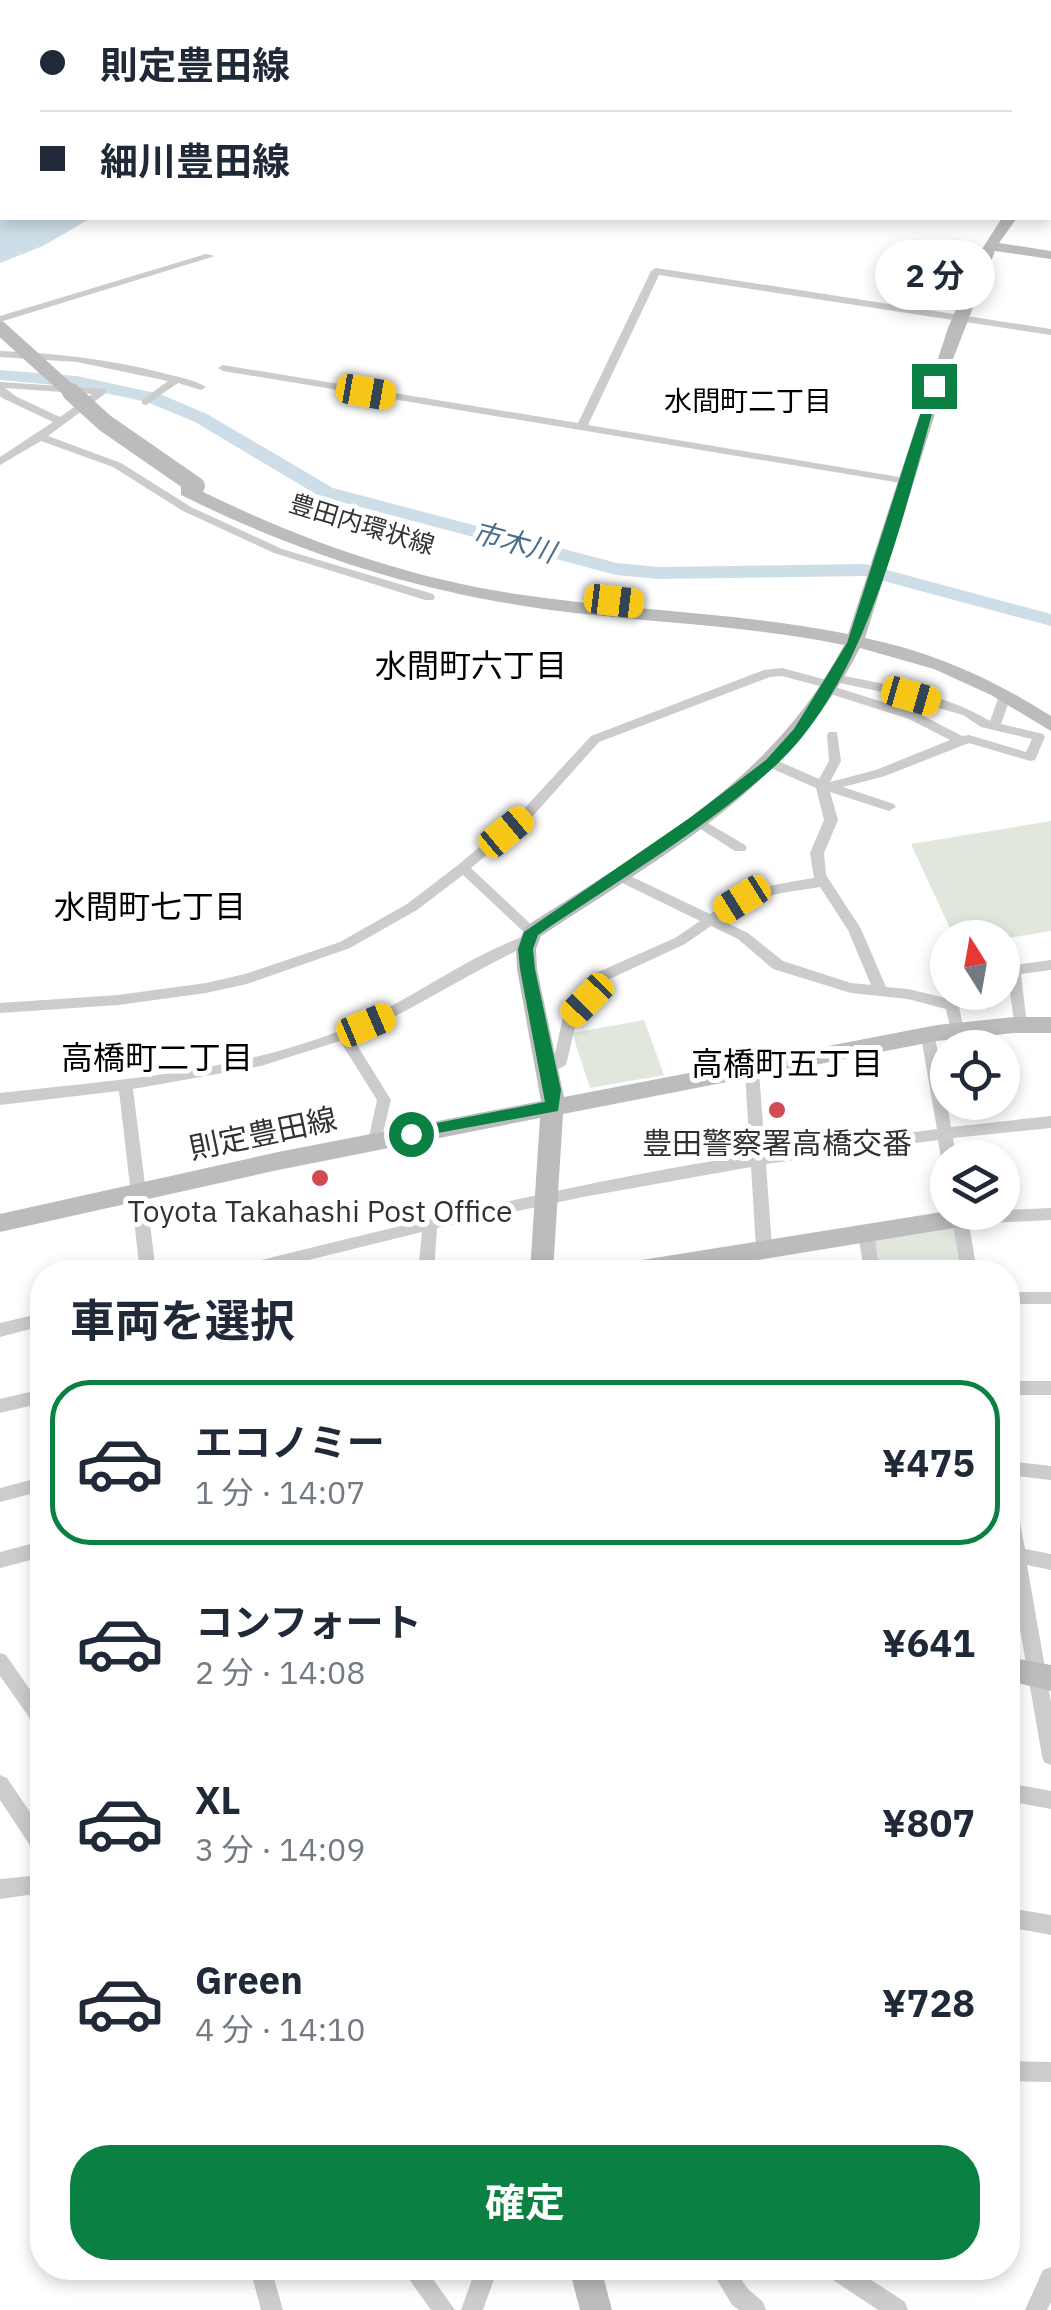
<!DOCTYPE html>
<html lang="ja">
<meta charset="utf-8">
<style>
body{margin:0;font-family:"IBM Plex Sans","Noto Sans JP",sans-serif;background:#f2f2f3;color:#1f2937;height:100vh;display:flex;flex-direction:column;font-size:38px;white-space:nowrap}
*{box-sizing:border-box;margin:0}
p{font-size:32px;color:#747a83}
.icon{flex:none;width:55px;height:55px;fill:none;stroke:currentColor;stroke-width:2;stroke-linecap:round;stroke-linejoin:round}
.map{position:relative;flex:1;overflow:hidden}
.panel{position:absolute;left:30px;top:1260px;width:990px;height:1020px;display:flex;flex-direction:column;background:#fff;border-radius:40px;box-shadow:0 5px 15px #0003}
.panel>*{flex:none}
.top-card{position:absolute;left:0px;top:0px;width:1052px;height:220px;box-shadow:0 5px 15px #0003;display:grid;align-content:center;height:220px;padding:0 40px;background:#fff}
.needle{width:65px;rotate:349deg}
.tools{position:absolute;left:930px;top:920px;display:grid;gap:20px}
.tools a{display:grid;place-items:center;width:90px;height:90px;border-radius:50%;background:#fff;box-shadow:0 5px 15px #0003;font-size:50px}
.end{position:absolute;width:45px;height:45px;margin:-22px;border:12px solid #0b8043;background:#fff;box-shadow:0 0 0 5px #fff}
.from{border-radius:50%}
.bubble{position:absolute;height:70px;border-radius:35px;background:#fff;box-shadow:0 5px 15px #0003;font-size:32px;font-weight:700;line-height:70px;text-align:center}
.car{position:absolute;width:30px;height:60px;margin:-30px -15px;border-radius:12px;box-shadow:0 0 8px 2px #0007;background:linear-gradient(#f5c518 24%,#345 0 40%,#f5c518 0 76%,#345 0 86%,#f5c518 0)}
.top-card b{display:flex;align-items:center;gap:35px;height:95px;font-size:38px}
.top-card b+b{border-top:2px solid #e0e1e3}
.top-card i{width:25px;height:25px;background:#1f2937}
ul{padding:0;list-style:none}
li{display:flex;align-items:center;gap:30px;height:165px;margin:0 20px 15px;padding:0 20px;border:5px solid transparent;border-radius:40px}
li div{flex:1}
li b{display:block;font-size:38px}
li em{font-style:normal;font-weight:700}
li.current{border-color:#0b8043}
li>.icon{width:90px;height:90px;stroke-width:1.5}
h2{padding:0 40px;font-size:45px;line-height:120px}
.primary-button{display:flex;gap:20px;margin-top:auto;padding:20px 40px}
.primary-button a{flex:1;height:115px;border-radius:40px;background:#0b8043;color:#fff;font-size:40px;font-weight:700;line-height:115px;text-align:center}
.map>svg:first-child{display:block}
.green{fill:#e1e7dc}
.water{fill:#cedee8}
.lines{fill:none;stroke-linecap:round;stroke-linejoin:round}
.river{fill:#cedee8;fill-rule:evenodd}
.street{fill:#ccc;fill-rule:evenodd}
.secondary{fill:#bcbcbc;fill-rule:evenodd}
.highway{fill:#999;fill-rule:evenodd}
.secondary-bridge-far1{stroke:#bcbcbc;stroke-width:14}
.secondary-bridge{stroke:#bcbcbc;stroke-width:18}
.route{fill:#0b8043}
.poi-dot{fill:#d14b53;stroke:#fff;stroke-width:4}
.labels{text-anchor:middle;stroke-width:10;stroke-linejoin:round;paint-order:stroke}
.far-street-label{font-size:25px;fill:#323232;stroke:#fff}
.far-neighbourhood-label{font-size:28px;fill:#000;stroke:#fff}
.far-water-label{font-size:28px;font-style:italic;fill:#48708b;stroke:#fff}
.street-label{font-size:30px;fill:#323232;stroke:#fff}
.poi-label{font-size:30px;fill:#323232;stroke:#fff}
.neighbourhood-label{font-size:32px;fill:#000;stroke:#fff}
</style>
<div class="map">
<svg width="1051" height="2310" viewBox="0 0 1051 2310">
<rect width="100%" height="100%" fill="#fff"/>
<path class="green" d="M1051 821V931L1003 939 954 937 911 844Z
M644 1020 664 1075 590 1088 572 1033Z
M955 1226 962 1272H878L874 1239Z"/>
<path class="water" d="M0 218 2 217 91 218 43 246 0 263Z"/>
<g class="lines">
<path class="river" d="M0 370 77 376 160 394 207 414 333 488 617 563 659 567 865 564 1051 614V626L865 576 659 579 616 575 319 496 195 422 147 402 77 387 0 380Z"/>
<path class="street" d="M37 0H46L47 2H39Z
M104 0H112V2H104Z
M127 0H142L144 2H131Z
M200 0H212L214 2H203Z
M240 0H250L248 2H239Z
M432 0H440L439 2H431Z
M457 0H473L475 2H461Z
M535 0H546L547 2H537Z
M1050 25H1051V31H1050Z
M2 80V86L0 87V81Z
M2 151V157L0 158V152Z
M206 254 215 256 0 322V316Z
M656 268 1051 329V335L659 275 588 425 911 479 913 481 907 484 223 371 218 368 223 365 578 423 651 271Z
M0 351C55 353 109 359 163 373 177 377 193 379 206 387L201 390 178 383 146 405 142 404V400L168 381 77 362 0 357Z
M0 382 106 389V393L48 436 121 463 191 507 282 549 433 594 435 597 433 600H425L274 553 183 511 113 467 41 441 0 465V457L53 422 2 398 0 396ZM5 388 92 394 60 417 17 397Z
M782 668 834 682 835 687 918 713 962 736 969 735 1026 752 1032 739 981 727 963 715 882 692 830 681 828 678 834 674C884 684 947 694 990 721L999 696 1005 692 1011 696 1001 724 1043 734 1045 737 1035 760 1030 761 969 743 885 776 843 787 894 804 896 807 889 811 830 792 838 820 824 853 826 875 861 929 886 987 908 989 958 1001 964 1031 962 1035H952L946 1009 908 999 851 993 773 969 738 939 711 926 685 944 601 983 597 999 577 1019 566 1065 549 1074 542 1069 554 1058 563 1017 585 993 589 976 675 938 700 921 614 879 612 876 614 873H624L710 914C750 887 767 886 814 878L810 853 824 820 816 788 766 766V760H776L819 779 829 761 827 735 829 732H837L841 761 830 782 876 770 950 740 909 719 824 692 823 687 782 676 770 677 599 742 532 817 471 868 539 932 533 937 535 940 533 943C471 971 414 1010 352 1037L391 1100 380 1145H370L368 1141 377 1100 340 1041 261 1066 133 1089 156 1272H140L119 1091 0 1105V1093C115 1080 235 1073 344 1029 407 1003 462 959 527 935L463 875 417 910 350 948 247 984 206 993 118 1005 0 1013V1003L118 995 206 983 245 974 340 942 407 904 458 865 522 811 591 736 764 670ZM820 887 848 930 871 985 851 983 783 961 748 933 721 920C760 894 775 894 820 887Z
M696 816 745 845 747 848 745 851H735L691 823 689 820Z
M1051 960V970L1021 974 1027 1025 1020 1030 1015 1029 1007 970 1014 965Z
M928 1032 935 1037 951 1127 1051 1116V1128L953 1138 956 1158H948V1163L941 1158 938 1140 766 1164 772 1248 769 1252H759L756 1248 751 1167 583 1197 437 1228 434 1272H418L422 1232 260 1272H229L231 1268 237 1266C407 1224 577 1182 750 1155L745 1071 752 1066 759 1071 765 1153 937 1129 921 1037Z
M1051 1208V1220L969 1224 977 1272H961L951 1212H1002V1210Z
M866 1227 871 1229 874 1233 880 1272H864L858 1233 861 1229Z
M1008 1292H1051V1304H1008Z
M42 1313V1326L0 1337V1323Z
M1008 1381H1051V1395H1008Z
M42 1389V1403L0 1413V1399Z
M1008 1461 1051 1466V1480L1008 1475Z
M42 1477V1491L0 1502V1488Z
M1008 1494 1014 1496 1016 1501 1025 1549 1051 1554V1570L1027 1565 1051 1702V1765L1044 1762 1042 1756 1008 1560Z
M42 1541V1557L0 1568V1552Z
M0 1653 6 1655 42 1707V1729L36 1727 0 1676Z
M0 1775 7 1778 42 1830V1855L35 1853 0 1800Z
M1008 1783 1051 1791V1809L1008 1801Z
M42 1875V1893L0 1899V1879Z
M1008 1908 1051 1915V1935L1008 1927Z
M1008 2061 1051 2062V2082L1008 2081Z
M1051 2267V2302L1047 2310H1025L1043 2270Z
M250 2268H271L283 2310H261Z
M401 2268H425L455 2310H431Z
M476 2268H498L483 2310H461Z
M710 2268H733L748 2289 763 2302 766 2310H739L732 2305Z
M824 2268H853L905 2302 908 2310H878L827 2276Z"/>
<path class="secondary" d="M0 11H2V19H0Z
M1051 186V195H1050V186Z
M1002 218H1017L999 243 1051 251V259L995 251 948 372 865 638C933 652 993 679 1051 716V731L991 695 934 669 860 648C789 788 667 853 541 936L536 949 537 969 564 1097 937 1025 1014 1017H1051V1033H1014L937 1041 563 1114 553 1272H530L540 1118 278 1170 0 1232V1214L278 1152 541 1101 517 969 516 949 525 927C649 846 773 781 844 645 734 622 622 623 512 604 396 585 286 547 181 495V487H193C296 538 403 577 516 594 627 611 739 612 848 634L948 328 982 249Z
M948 1211 969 1212 972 1218 968 1224 960 1227 684 1272H617L621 1265 629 1262Z
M1008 1657 1051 1665V1691L1008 1681Z
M569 2268H601L612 2310H580Z"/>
<path class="highway" d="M379 0H395L396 2H381Z
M0 46H2V56H0Z"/>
<path class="secondary-bridge-far1" d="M0 328 73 394"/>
<path class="secondary-bridge" d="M71 392 105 423 196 486"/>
</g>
<path class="route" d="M930 384 940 386C905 505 869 682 774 767 703 831 617 881 538 935L533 949 535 969 561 1090 558 1111 405 1139V1130L411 1128 545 1102 520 969 518 949 524 932 691 817 766 760 794 729 847 643Z"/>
<g class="poi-dot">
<circle cx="777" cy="1110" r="10"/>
<circle cx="320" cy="1178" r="10"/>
</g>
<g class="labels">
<g class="far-street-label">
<text transform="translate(362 524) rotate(17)" y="9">豊田内環状線</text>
</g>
<g class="far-neighbourhood-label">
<text x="748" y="411">水間町二丁目</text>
</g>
<g class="far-water-label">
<text transform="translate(514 542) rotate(15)" y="10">市木川</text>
</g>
<g class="street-label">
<text transform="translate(263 1134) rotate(-12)" y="10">則定豊田線</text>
</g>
<g class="poi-label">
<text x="777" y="1154">豊田警察署高橋交番</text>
<text x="320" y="1222">Toyota Takahashi Post Office</text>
</g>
<g class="neighbourhood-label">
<text x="471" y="677">水間町六丁目</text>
<text x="150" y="918">水間町七丁目</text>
<text x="157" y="1069">高橋町二丁目</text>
<text x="787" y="1075">高橋町五丁目</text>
</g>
</g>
</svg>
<div class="tools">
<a><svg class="needle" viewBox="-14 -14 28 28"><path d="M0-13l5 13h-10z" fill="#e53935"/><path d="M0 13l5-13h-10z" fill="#747a83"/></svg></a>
<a><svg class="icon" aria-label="locate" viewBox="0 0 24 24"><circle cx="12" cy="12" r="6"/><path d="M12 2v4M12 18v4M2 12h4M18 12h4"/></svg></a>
<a><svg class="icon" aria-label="layers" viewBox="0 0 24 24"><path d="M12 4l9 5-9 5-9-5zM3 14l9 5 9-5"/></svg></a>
</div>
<i class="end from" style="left:411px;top:1134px"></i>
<i class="end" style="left:934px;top:386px"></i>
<div class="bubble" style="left:875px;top:240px;width:120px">2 分</div>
<i class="car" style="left:366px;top:392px;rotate:100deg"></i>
<i class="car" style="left:614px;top:601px;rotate:97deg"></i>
<i class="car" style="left:911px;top:696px;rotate:106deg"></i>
<i class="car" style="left:506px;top:832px;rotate:50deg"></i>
<i class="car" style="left:742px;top:899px;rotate:238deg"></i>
<i class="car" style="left:587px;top:1000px;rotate:224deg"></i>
<i class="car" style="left:366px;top:1025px;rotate:67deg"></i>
<div class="top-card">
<b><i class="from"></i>則定豊田線</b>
<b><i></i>細川豊田線</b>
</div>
<section class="panel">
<h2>車両を選択</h2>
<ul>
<li class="current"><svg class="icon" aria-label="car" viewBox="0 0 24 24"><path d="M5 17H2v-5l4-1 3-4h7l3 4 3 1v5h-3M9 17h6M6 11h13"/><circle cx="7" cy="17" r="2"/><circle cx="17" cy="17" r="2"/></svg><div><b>エコノミー</b><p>1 分 · 14:07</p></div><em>¥475</em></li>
<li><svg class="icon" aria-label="car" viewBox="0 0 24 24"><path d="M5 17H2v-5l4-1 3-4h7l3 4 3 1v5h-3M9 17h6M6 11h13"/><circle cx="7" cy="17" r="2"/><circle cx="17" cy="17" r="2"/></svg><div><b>コンフォート</b><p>2 分 · 14:08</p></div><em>¥641</em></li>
<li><svg class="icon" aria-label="car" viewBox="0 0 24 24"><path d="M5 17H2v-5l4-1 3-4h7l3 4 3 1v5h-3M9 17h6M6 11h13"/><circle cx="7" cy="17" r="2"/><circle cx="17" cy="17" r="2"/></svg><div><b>XL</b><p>3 分 · 14:09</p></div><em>¥807</em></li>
<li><svg class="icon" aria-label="car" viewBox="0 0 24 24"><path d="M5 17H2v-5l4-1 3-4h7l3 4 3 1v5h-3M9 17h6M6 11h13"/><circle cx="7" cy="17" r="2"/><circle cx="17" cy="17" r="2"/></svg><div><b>Green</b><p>4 分 · 14:10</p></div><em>¥728</em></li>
</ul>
<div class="primary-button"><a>確定</a></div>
</section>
</div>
